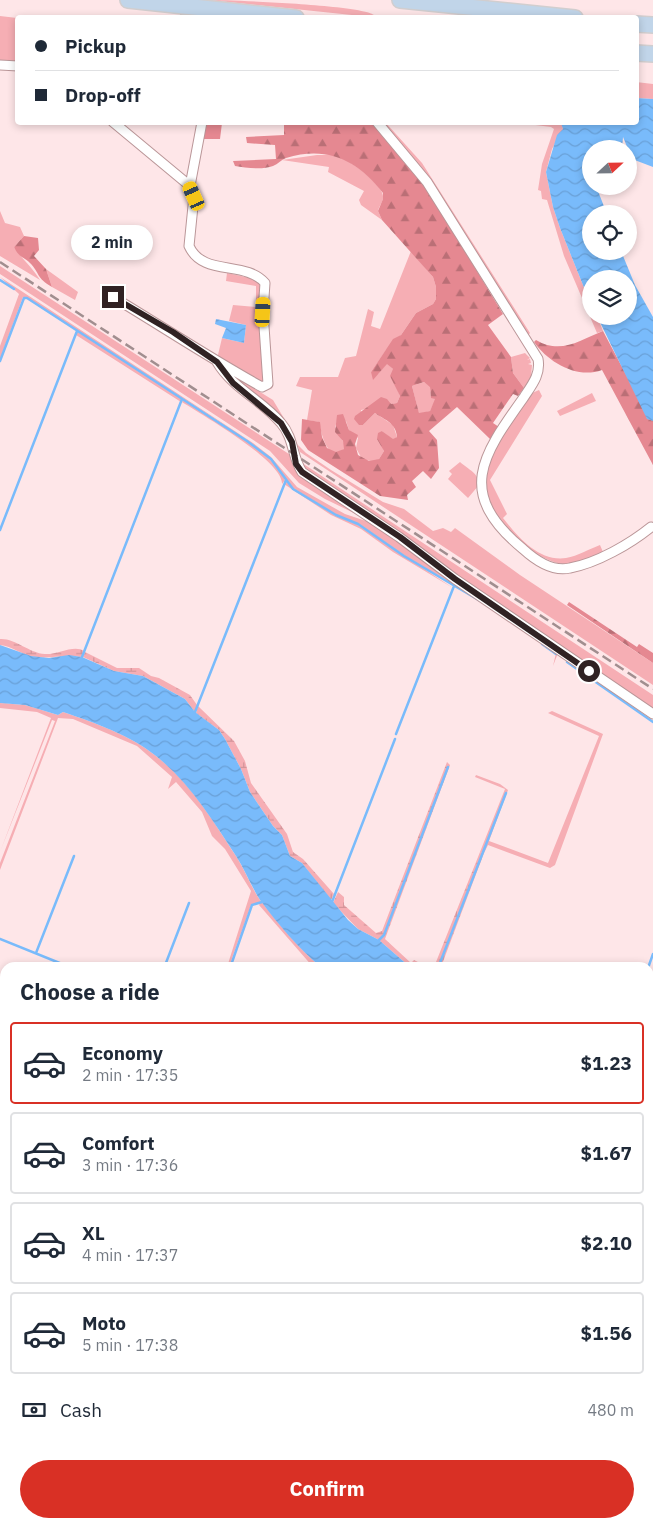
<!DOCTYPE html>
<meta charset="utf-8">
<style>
body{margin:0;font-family:"IBM Plex Sans",sans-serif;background:#f6f6f7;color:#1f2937;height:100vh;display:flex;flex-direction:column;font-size:19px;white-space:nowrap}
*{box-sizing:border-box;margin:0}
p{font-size:16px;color:#747a83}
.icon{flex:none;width:28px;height:28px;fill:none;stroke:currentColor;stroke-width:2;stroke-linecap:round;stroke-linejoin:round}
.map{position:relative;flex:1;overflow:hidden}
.drawer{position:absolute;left:0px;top:962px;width:654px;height:566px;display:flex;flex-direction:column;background:#fff;border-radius:15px 15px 0 0;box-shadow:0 2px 8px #0003}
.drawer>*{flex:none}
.hud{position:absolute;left:15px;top:15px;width:624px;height:110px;border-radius:5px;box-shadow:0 2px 8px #0003;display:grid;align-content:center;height:110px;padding:0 20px;background:#fff}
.needle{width:32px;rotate:68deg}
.tools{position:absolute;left:582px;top:140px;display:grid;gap:10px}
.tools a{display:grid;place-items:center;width:55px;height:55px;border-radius:50%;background:#fff;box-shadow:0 2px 8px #0003;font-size:25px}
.end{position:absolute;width:22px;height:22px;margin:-11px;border:6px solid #302223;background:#fff;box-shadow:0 0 0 2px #fff}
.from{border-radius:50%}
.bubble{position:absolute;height:35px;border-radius:18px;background:#fff;box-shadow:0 2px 8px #0003;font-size:16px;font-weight:800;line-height:35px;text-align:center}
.car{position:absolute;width:15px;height:30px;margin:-15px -8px;border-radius:6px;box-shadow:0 0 4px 1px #0007;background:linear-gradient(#f5c518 24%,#345 0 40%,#f5c518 0 76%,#345 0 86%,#f5c518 0)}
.hud b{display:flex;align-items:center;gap:18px;height:48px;font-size:19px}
.hud b+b{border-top:1px solid #e0e1e3}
.hud i{width:12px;height:12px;background:#1f2937}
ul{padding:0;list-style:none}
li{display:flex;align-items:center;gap:15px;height:82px;margin:0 10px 8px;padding:0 10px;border:2px solid #e0e1e3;border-radius:5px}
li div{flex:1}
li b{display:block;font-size:19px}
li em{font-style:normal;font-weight:800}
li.selected{border-color:#d93025}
li>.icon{width:45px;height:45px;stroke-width:1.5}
h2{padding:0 20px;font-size:22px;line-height:60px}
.pay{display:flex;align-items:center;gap:12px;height:55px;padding:0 20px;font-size:19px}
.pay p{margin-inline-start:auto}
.action{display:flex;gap:10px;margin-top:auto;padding:10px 20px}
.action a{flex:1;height:58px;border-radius:30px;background:#d93025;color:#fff;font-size:20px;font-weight:800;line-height:58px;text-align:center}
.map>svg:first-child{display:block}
.grass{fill:#f6aeb4}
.forest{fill:url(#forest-firs);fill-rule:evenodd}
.wetland{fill:url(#wetland-marsh)}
.water{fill:url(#water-waves)}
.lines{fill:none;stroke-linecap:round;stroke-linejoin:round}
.stream{stroke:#79bbfb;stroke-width:2.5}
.street-tunnel{stroke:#d5bfc1;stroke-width:9;stroke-dasharray:9 4.5;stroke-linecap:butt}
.street-casing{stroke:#ba9698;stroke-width:11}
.highway-casing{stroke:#d1cecf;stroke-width:18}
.street{stroke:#fff;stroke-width:9}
.highway{stroke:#c1d5e9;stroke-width:15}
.rail{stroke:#a18e8f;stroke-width:2.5;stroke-dasharray:10 5;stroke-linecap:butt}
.route{stroke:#302223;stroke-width:6}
</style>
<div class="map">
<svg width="653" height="1528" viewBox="0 0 653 1528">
<defs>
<pattern id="forest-firs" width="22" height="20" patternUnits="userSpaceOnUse" patternTransform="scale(1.25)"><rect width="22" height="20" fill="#e58891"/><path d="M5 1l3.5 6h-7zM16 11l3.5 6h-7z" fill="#ba6f76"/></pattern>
<pattern id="wetland-marsh" width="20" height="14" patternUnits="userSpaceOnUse" patternTransform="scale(1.25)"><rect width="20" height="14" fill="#f6aeb4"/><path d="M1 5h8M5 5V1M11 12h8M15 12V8" fill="none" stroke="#d3959a"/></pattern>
<pattern id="water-waves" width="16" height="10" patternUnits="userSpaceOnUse" patternTransform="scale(1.25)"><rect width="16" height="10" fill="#79bbfb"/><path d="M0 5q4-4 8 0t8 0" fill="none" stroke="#69a0d7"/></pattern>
</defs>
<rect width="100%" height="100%" fill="#fee6e8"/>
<path class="grass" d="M209 0C232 0 363 5 374 15L371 17Z
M0 16 17 18V63L0 62Z
M636 82 653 84V99L636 98Z
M542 122 562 123 563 129 552 149 546 172 553 207 560 228 591 305V316H597L603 331 597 333 564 256 547 200 542 199 541 191 538 190 542 164 554 129 551 127 520 123Z
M381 123H386L422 163 530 333 528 335Z
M317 155C324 155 331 154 337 156 348 158 383 185 383 196 384 201 379 206 378 211L382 220 361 205 359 200 364 191 328 172 329 167 282 160Z
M0 211 5 223 20 227 24 236 14 247C22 259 32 267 40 280L0 256Z
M411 251 433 277 436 287V299L433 304 416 313 401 335 386 350 371 372 378 374 387 363 393 369 394 380 400 396 397 403 361 410 363 425 375 413 393 425 397 437 393 440 382 431 381 444 384 451 379 459 374 462 362 459 356 448 358 438 349 430 346 421 338 418 335 427 345 445 344 449C326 462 322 434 319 422L307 420 312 390 296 386 300 377H338L345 358 356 356 368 309 374 312 371 326 380 329Z
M0 266 292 456 293 463 356 514 325 499 299 483 270 451 0 274Z
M46 269 78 292 75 300 52 287Z
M227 273 255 279 262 286 265 379 260 382 217 359 222 338 244 343 246 325 229 321 233 305 256 307V286L226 281Z
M0 277 253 443 271 457 297 487 345 514 372 523 558 653 553 666 556 653 459 587 411 560 359 524 337 515 293 488 270 458 246 439 26 297H23L0 359V346L19 294Z
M77 331 182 399 181 402 76 335Z
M525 353 530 358 527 360 530 359 531 363 528 364 532 365 531 377 524 388 513 373 511 357Z
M225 370 273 400 291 430 288 429Z
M424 382 430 386 431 397 436 399 430 411 419 414 412 386Z
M539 390 542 396 490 480 507 514 503 518C518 537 539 562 566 558 578 556 589 549 600 545L603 552C592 557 579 564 567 564 545 565 506 536 496 517 487 500 482 477 488 458 494 443 520 410 530 394Z
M592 393 596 401 560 416 557 411Z
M183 400C217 423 265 443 285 480L282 484C283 461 202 415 182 402Z
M297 444 306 453 331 470 383 502 404 509 433 531 443 528 451 532 455 528 520 575 653 663V685L300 452Z
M299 461 653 695V711L307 473Z
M460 462C469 470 479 473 479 485L468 498 448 479 452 474 449 471Z
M286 481 292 489 336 516 356 524 453 588 393 552 361 529 331 515 284 484Z
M0 703 25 705 58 715 63 712C95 723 130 735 156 756 190 782 213 821 236 856 245 870 251 887 260 900 278 923 299 949 321 967H313L259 905 261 902 251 905 229 967H227L251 891 225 849 212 836 202 812 176 782 168 789 172 777 137 746 73 719 58 718 0 870V863L55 721 52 720 0 852 51 718 37 712 0 708Z
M552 711 603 734 555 865 550 868 488 845 484 853 480 852 505 789 475 777 476 775 500 784 508 790 489 841 548 863 599 736 548 713Z
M653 1324V1411L649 1416V1329Z"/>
<path class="forest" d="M204 123H222L220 139H203Z
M284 123H373L423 182 503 314 488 325 511 357 513 373 524 388 518 396 513 394 493 423 499 427 490 439 457 407 429 431 437 440 439 468 431 479 423 471 412 481 416 487 407 495 408 500 380 496 308 450 301 440 302 419 320 422 322 437 327 448 336 452 344 449 343 441 335 432 337 415 343 414 349 430 358 435 355 444 358 455 369 461 379 459 384 451 377 439 378 433 382 431 393 439 397 437C396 422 384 420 375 413L363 425H359L354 419 355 416 381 397 387 399 391 404 397 403 400 396 390 376 393 369 387 364 373 380 371 372 393 339 401 335 416 313 433 304 436 299V287L433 277 382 220 378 211 383 199V193C358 161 328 145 286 158 281 160 278 164 273 166 263 170 246 168 235 166L233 161 276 159 275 145 247 143 246 137 284 135ZM424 382 430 387 431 398 435 399 430 411 419 413 412 386Z
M24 236 38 238 39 250 34 256 46 269 52 287C36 278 40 273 30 263 23 256 19 258 14 247Z
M603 331 640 401 647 418 653 421V465L602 370C577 379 549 363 534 342L536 340C561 355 580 340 603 331Z
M569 602 637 647 639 644 653 653V663L567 605Z"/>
<path class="wetland" d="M0 639C15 638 29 653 45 654 57 655 74 644 84 651L82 657C65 654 50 659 34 657 22 655 12 646 0 645Z
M85 652 117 668H139L151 676 159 678 190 695 197 705 195 712 185 699 143 676 114 671 83 657Z
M198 706 234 741 245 761 251 783 287 834 293 852 303 859 334 894 331 900 302 863 290 856 282 835 273 826 250 792 241 769 225 739 219 730 196 713Z
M447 762 450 765 385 939 411 963 414 960 428 967H410L379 940 358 929 333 903 338 892 344 897V905L376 933 382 931Z
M480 852 484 853 441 967H434Z"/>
<path class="water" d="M636 98 653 99V167L632 159 623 137 622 149H591V186H596L607 214H591V251H621L635 285 653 317V421L647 419 597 316H629V279H591V305L560 228 553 207 546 172 557 135 563 129 561 123 636 122Z
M216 319 246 325 244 343 222 338 226 328 215 324Z
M0 645 31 656 49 658 69 655 82 657 114 671 143 676 185 699 195 712 219 730 225 739 241 769 250 792 273 826 282 835 290 856 302 863 348 920 358 929 379 940 410 967H321C299 949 277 923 260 900 251 886 245 870 236 856 213 821 190 783 156 756 130 735 95 723 63 712L58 715 25 705 0 703Z
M649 1183 653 1185V1275L649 1273Z
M653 1411V1528H558L561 1524H649V1416Z
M0 1464 5 1470V1524H75L79 1528H0Z"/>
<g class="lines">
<path class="stream" d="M558 122 561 123
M0 280 14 289
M0 361 24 298H27L247 441 271 459 293 489 336 515 358 524 404 556 482 602
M0 530 77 331
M542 644 556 654
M82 657 182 399
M567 662 653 722
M195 712 286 480
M396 734 454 586
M332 902 395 739
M0 939 72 968
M379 940 384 935 448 767
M36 953 74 856
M164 968 189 903
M230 968 252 905 262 902
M438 968 506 793
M648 968 653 954
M649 1035 653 1037
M0 1259 5 1261
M0 1337 5 1324
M156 1528 157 1524"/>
<path class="street-tunnel" d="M184 18 186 3"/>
<g class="street-casing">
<path id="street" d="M0 65 18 66
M113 122 190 186 194 196 189 246C203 277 245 260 265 283L263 312 268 384 262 387C211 359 163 327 113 297
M377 122 427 182 538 359C541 374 532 385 524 397 482 456 455 493 523 549 535 560 553 572 570 568 597 563 630 544 651 527
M190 186 202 122
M217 362C233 389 262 400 281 423 294 438 292 457 302 472L399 537 455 579 653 714
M0 1157 5 1159
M649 1326 653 1320
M0 1363 5 1365
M391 1524 402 1528
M473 1528 477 1524
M497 1528 500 1524"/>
</g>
<g class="highway-casing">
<path id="highway" d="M128 0 296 18
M400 0 575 18
M636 24 653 25
M636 53 653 54"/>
</g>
<use href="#street" class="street"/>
<use href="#highway" class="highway"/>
<path class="rail" d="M0 262 653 689"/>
</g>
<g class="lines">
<path class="route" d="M113 297 173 332 217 362 233 383 281 423 292 442 296 464 302 472 400 537 455 579 589 671"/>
</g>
</svg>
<div class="tools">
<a><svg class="needle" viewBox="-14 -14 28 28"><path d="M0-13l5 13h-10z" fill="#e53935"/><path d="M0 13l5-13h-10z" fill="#747a83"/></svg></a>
<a><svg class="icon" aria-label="locate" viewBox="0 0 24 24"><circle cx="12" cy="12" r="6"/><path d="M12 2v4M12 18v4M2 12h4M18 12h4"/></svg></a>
<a><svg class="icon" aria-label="layers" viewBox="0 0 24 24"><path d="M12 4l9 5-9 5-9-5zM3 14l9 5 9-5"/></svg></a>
</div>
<i class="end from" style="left:589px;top:671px"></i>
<i class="end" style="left:113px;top:297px"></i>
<div class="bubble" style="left:71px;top:225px;width:82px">2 min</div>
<i class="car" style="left:194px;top:196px;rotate:336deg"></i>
<i class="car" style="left:263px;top:312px;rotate:3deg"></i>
<div class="hud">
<b><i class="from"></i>Pickup</b>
<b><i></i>Drop-off</b>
</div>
<section class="drawer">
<h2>Choose a ride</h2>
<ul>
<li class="selected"><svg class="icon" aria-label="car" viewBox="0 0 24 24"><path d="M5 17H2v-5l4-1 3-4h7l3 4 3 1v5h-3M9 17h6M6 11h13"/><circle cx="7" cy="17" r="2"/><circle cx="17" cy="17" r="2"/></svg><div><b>Economy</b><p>2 min · 17:35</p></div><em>$1.23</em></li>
<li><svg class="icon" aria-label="car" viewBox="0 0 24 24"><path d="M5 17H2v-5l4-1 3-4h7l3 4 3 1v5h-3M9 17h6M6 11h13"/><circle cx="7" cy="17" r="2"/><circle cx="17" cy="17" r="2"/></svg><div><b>Comfort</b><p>3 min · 17:36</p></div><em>$1.67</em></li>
<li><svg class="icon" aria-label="car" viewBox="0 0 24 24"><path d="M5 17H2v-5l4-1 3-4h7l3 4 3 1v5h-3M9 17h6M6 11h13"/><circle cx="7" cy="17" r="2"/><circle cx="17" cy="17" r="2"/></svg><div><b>XL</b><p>4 min · 17:37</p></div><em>$2.10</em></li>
<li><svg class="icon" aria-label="car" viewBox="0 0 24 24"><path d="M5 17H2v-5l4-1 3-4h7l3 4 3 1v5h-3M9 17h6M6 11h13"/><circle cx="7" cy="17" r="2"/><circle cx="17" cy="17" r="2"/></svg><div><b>Moto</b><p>5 min · 17:38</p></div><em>$1.56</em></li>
</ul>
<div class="pay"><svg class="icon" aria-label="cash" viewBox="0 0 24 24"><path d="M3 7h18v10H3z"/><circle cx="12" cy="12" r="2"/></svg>Cash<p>480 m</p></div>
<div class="action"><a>Confirm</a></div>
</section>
</div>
